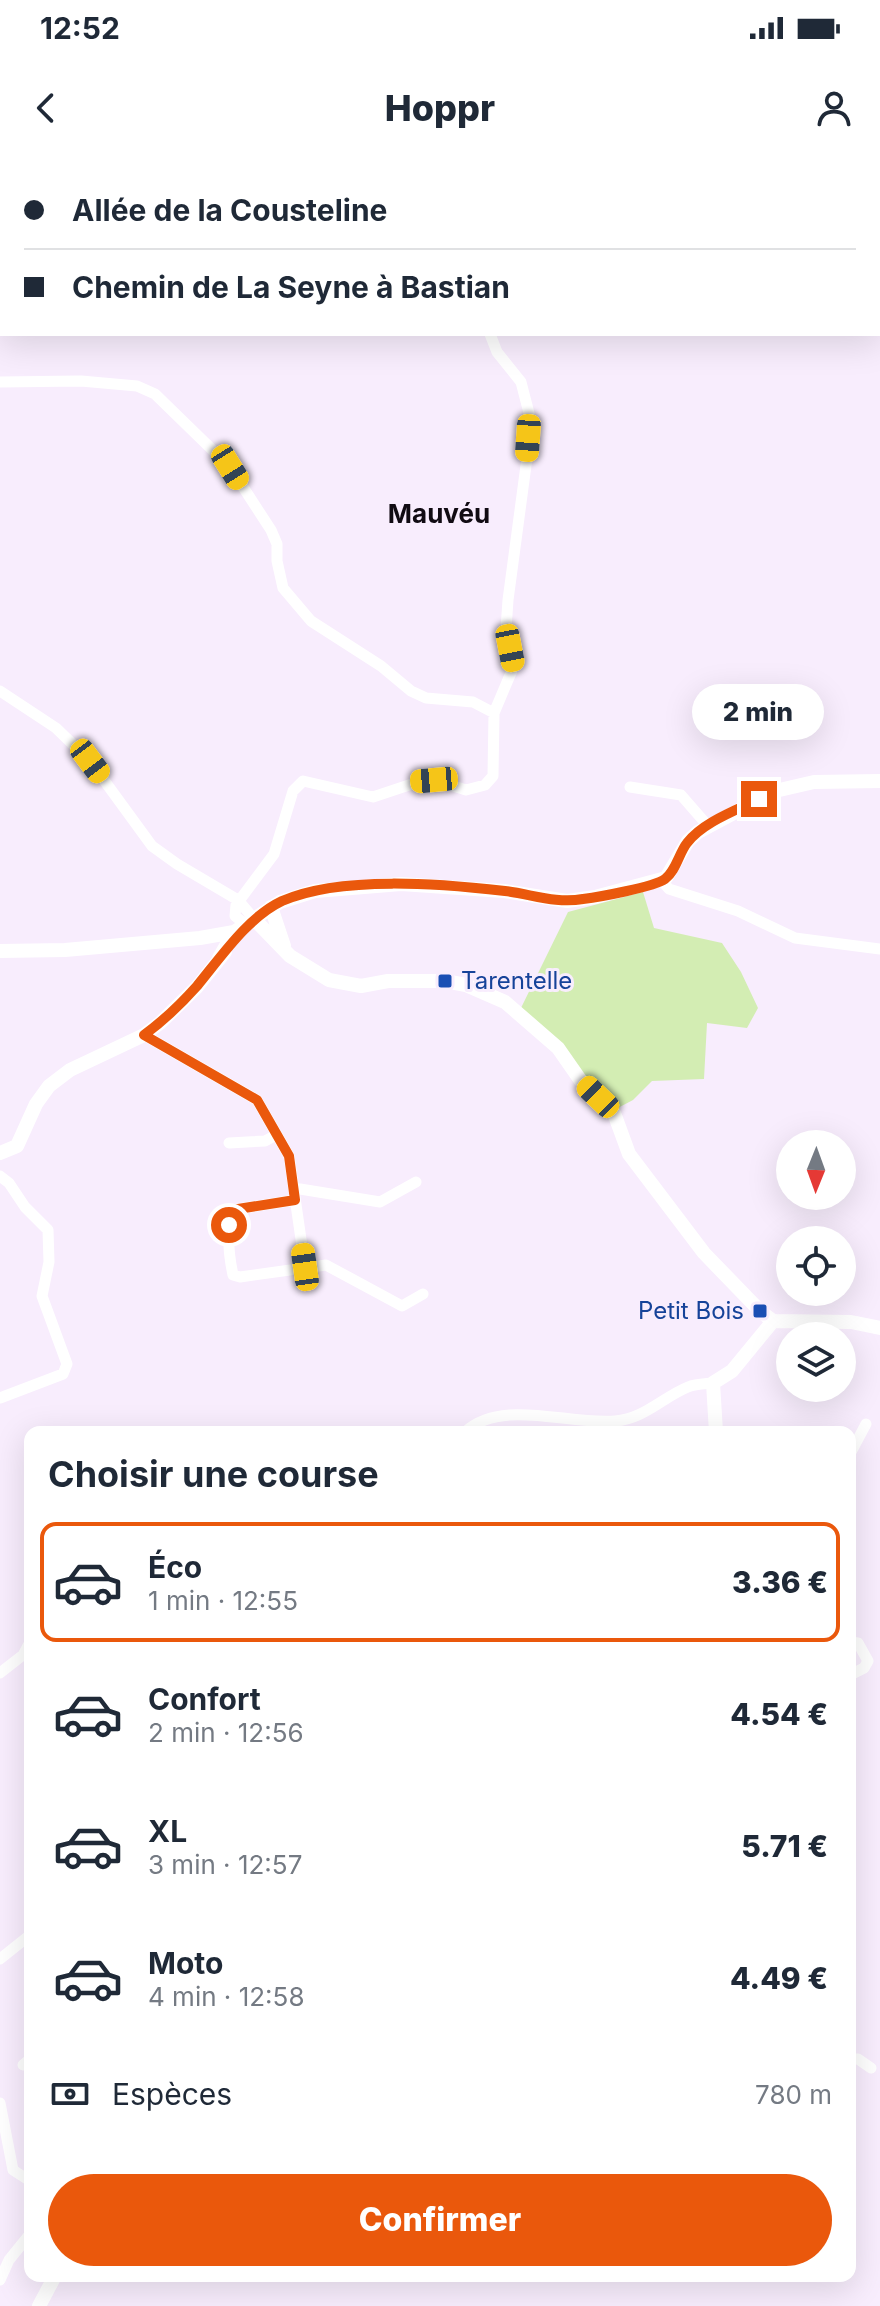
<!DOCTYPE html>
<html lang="fr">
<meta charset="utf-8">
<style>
body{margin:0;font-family:Inter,sans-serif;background:#f2f2f3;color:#1f2937;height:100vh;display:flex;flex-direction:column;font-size:30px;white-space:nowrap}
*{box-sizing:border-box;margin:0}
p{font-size:26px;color:#747a83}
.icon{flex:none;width:44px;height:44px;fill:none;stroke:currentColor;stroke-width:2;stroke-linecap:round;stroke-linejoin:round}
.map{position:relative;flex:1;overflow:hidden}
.sheet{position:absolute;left:24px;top:1266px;width:832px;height:856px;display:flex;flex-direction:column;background:#fff;border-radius:16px;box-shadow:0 8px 32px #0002}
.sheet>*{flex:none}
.guide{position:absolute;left:0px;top:0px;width:880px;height:176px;box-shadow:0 8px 32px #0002;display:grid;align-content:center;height:176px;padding:0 24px;background:#fff}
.needle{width:52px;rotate:181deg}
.fabs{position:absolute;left:776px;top:970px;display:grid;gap:16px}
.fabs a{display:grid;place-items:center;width:80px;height:80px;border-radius:50%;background:#fff;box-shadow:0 8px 32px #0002;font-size:40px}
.end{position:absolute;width:36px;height:36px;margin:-18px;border:10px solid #ea580c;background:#fff;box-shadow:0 0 0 4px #fff}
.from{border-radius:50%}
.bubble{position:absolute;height:56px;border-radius:28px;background:#fff;box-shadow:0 8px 32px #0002;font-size:26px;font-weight:800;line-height:56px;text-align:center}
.car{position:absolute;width:24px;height:48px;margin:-24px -12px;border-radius:10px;box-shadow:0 0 6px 2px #0007;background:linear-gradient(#f5c518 24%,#345 0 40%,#f5c518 0 76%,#345 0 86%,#f5c518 0)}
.guide b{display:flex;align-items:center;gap:28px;height:76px;font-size:30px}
.guide b+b{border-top:2px solid #e0e1e3}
.guide i{width:20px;height:20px;background:#1f2937}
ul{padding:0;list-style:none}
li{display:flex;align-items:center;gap:24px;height:120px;margin:0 16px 12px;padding:0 8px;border:4px solid transparent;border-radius:16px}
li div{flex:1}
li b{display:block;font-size:30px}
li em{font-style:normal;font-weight:800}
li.active{border-color:#ea580c}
li>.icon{width:72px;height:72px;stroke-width:1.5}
h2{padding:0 24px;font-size:36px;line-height:96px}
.pay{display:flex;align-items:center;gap:20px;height:88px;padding:0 24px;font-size:30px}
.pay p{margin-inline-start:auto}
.cta{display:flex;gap:16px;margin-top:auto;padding:16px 24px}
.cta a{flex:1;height:92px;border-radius:48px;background:#ea580c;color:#fff;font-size:32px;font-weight:800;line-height:92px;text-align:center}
.status{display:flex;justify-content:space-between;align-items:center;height:56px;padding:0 40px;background:#fff;direction:ltr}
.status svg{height:22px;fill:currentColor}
header{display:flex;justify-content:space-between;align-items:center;height:104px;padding:0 24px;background:#fff;font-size:36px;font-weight:800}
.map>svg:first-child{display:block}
.green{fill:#d3edb3}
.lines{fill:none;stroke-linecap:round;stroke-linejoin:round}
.minor{stroke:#fff;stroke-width:11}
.tertiary{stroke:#fff;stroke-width:14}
.route{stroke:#ea580c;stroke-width:10}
.transit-dot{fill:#1a4fb4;stroke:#f8edfd;stroke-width:3}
.labels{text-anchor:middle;stroke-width:6;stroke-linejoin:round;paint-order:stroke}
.transit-label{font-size:24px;fill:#164399;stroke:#f8edfd;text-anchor:start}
.neighbourhood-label{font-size:26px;font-weight:bold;fill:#110b13;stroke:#f8edfd}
</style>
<div class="status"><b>12:52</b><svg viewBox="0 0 49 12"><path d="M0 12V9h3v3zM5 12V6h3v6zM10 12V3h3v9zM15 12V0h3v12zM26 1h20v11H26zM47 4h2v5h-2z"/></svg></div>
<header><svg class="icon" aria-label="back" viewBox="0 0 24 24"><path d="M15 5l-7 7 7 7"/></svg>Hoppr<svg class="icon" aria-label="person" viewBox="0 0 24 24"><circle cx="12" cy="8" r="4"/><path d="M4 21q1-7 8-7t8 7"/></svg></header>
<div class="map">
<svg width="880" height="2146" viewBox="0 0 880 2146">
<rect width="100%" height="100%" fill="#f8edfd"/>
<path class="green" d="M643 732 654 768 722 783 741 812 758 848 747 868 707 863 704 919 652 921 633 940 614 950 520 850 568 752Z"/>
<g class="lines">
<path class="minor" d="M525 2 526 0
M0 222 81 221 137 226 155 234 230 307 271 370 277 384V401L283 428 311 461 381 506 411 531 426 538 473 542 494 553
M0 531 56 568 90 601 152 686 177 704 238 740 254 759
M630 627 681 635 708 666
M662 721 669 729 738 751 795 778 880 789
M250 764H245L235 756 236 745 274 694 293 631 303 621 373 637 418 622 434 620 466 630 485 625 493 616 494 553 513 508 506 469 508 440 527 298 530 257 521 222 497 192 490 174
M144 875 257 940 289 996 305 1107
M229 983 265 981 276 975
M0 1016 9 1023 25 1047 48 1070 49 1102 42 1136 67 1204 63 1214 0 1238
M294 1028 380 1042 416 1022
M295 1040 238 1049C224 1064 229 1096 233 1115L240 1117 326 1105 402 1146 423 1134
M465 1272C502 1238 567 1265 615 1261 644 1259 663 1237 688 1227 696 1224 704 1224 713 1223
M850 1294 866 1264
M850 1482 858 1483 868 1501 864 1508 850 1515
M0 1513 23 1495 30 1482
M0 1799 30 1775
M850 1899H858L871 1908
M23 1905 30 1899
M0 1943 13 2010 30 2021
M0 2120 9 2100 30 2074"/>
<path class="tertiary" d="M271 747 284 786
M254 759 290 796 329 820 361 826 388 821H445L466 825 505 842 558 888 581 921 614 953 629 994 704 1093 760 1151 773 1161 851 1162 880 1168
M0 791 65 790 200 778 234 772
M219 798 234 772 280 742 315 731 401 724 504 731 567 741 595 737 666 718 688 681 698 672 775 631 814 622 880 621
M0 993 17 986 36 944 49 926 70 910 144 875 160 863 197 827 225 792
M716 1272 713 1223 732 1211 773 1161
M39 2146 55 2116"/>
</g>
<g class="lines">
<path class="route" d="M229 1065 238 1049 295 1040 289 996 257 940 144 875C163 861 181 844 197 826 221 797 248 757 282 741 341 715 442 724 505 731 531 734 556 744 583 739 599 737 654 727 665 719 676 711 679 693 687 683 703 662 737 650 759 639"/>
</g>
<g class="transit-dot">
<rect x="437" y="813" width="16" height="16" rx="4"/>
<rect x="752" y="1143" width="16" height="16" rx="4"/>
</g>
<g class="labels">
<g class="transit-label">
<text x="461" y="829">Tarentelle</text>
<text x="744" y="1159" text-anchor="end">Petit Bois</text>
</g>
<g class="neighbourhood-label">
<text x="439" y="363">Mauvéu</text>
</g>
</g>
</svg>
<div class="fabs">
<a><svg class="needle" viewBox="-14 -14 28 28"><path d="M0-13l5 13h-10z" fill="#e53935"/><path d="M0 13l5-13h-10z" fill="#747a83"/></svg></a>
<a><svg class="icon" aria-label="locate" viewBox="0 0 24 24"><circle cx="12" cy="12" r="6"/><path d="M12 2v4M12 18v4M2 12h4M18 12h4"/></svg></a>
<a><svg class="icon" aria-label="layers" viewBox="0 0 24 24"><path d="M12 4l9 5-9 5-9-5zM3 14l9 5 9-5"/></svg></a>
</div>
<i class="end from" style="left:229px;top:1065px"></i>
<i class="end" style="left:759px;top:639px"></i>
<div class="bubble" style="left:692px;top:524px;width:132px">2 min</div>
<i class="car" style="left:528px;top:278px;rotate:184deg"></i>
<i class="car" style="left:230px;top:307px;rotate:148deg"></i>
<i class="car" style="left:510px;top:488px;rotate:169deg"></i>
<i class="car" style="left:90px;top:601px;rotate:143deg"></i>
<i class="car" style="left:434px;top:620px;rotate:265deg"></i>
<i class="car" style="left:598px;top:937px;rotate:314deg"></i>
<i class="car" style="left:305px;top:1107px;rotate:352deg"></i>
<div class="guide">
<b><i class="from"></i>Allée de la Cousteline</b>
<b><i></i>Chemin de La Seyne à Bastian</b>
</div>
<section class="sheet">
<h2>Choisir une course</h2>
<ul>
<li class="active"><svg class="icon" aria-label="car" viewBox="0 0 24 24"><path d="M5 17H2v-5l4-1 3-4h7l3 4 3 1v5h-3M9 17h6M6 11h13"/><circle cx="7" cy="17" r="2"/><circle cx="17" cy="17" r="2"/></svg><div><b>Éco</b><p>1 min · 12:55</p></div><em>3.36 €</em></li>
<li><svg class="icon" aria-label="car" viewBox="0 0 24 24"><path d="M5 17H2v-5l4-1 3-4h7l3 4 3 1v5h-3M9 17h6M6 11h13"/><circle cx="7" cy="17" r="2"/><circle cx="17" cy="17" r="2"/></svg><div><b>Confort</b><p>2 min · 12:56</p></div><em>4.54 €</em></li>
<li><svg class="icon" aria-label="car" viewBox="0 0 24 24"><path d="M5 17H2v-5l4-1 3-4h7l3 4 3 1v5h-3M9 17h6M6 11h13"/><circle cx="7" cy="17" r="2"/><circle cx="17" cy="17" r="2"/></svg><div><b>XL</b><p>3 min · 12:57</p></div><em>5.71 €</em></li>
<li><svg class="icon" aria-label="car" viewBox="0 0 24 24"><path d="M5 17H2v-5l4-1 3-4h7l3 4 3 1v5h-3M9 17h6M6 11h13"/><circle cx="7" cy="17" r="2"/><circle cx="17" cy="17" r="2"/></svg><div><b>Moto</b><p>4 min · 12:58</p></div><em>4.49 €</em></li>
</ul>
<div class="pay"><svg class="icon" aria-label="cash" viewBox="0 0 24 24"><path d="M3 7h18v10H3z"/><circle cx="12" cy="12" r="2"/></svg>Espèces<p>780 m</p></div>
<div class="cta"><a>Confirmer</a></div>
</section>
</div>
